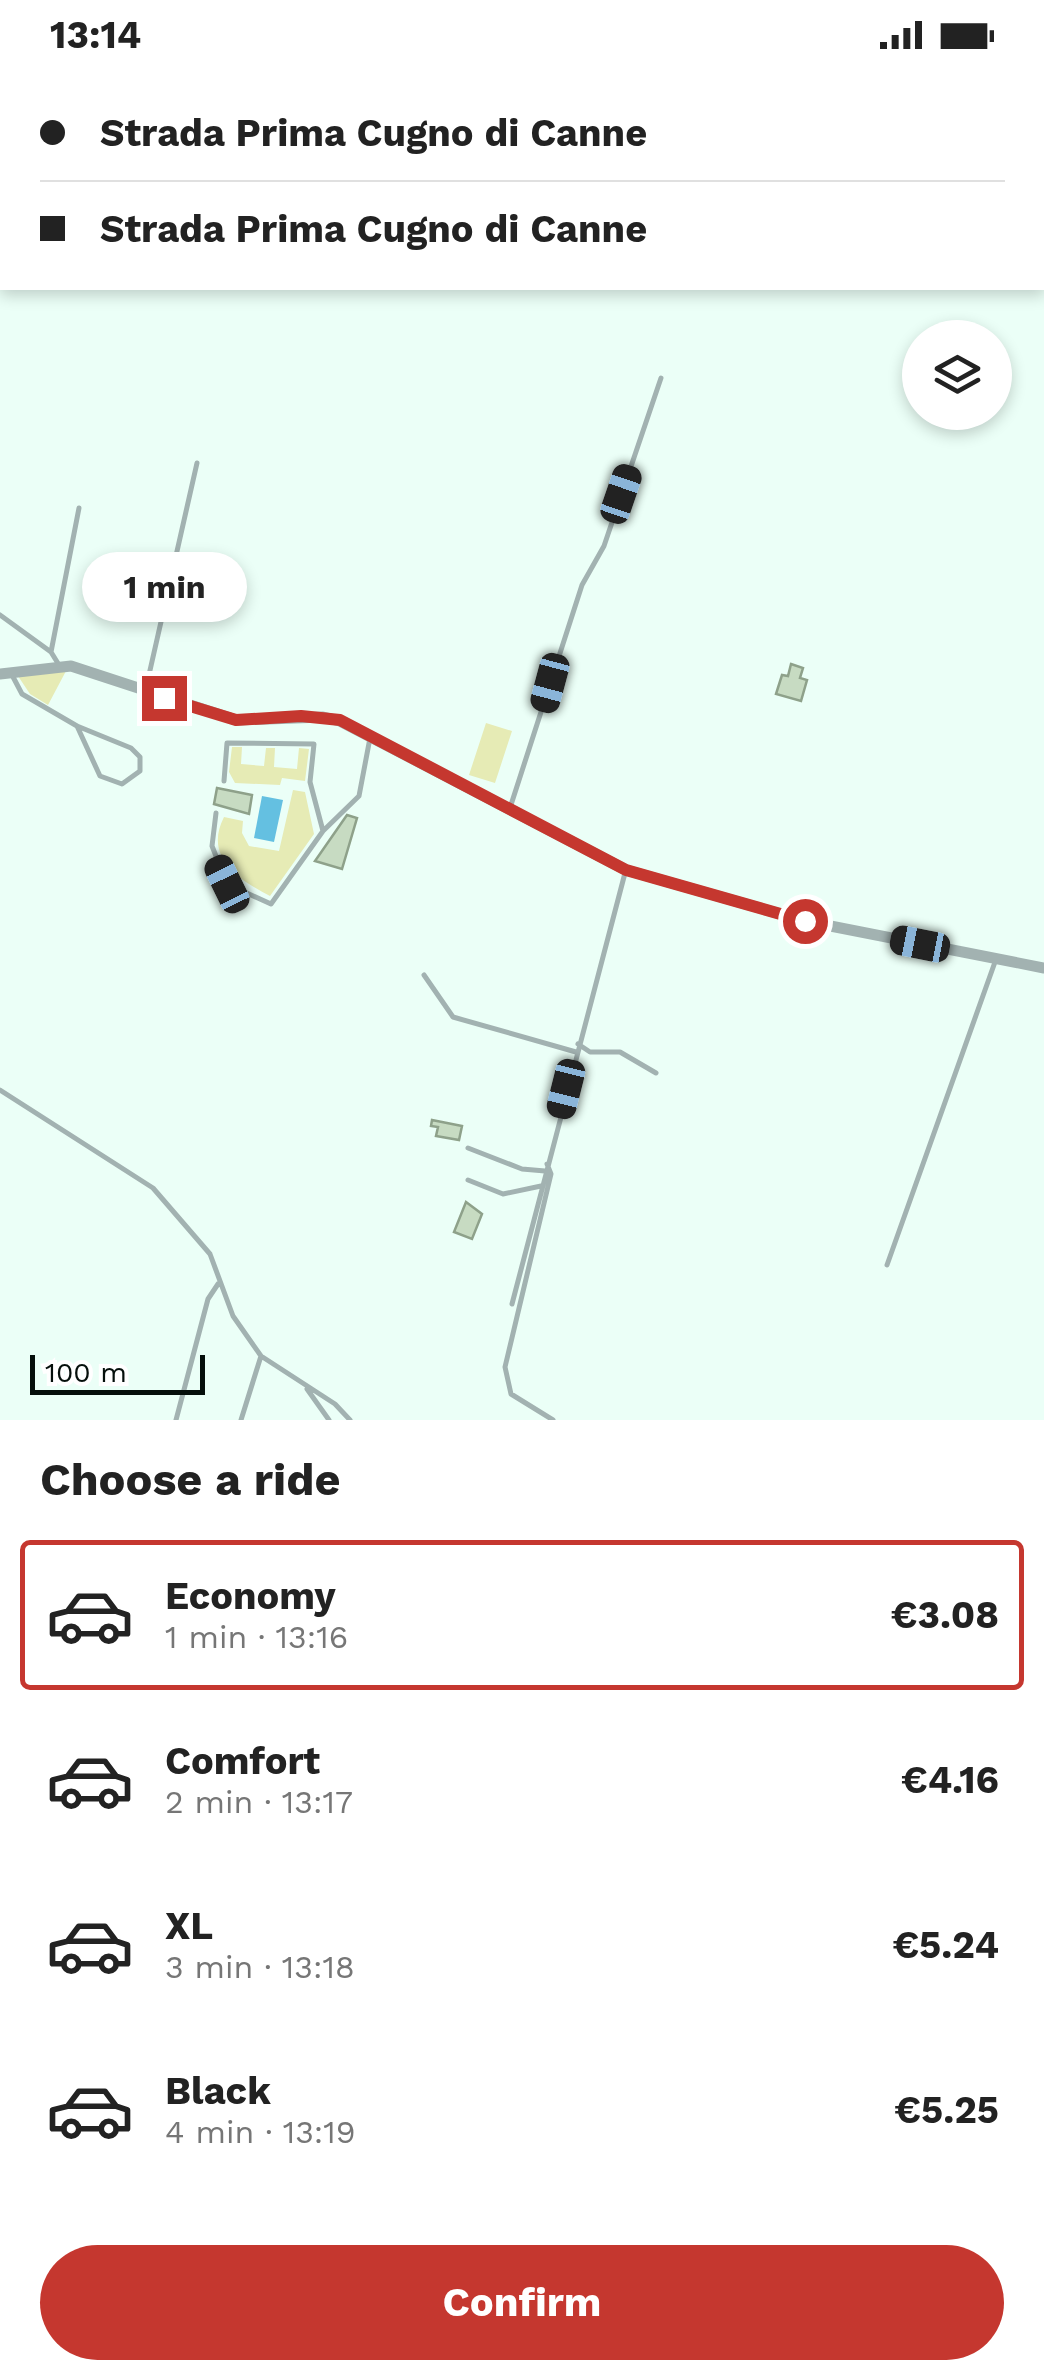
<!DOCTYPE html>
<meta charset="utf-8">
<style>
body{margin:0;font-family:"Work Sans",sans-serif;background:#f2f2f2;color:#222;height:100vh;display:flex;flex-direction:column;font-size:38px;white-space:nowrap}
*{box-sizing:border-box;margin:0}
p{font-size:32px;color:#767676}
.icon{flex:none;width:55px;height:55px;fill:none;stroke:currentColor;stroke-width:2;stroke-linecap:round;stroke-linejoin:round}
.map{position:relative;height:1350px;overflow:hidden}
.panel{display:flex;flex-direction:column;background:#fff;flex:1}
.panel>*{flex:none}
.top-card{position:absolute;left:0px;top:0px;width:1045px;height:220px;box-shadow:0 5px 15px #0003;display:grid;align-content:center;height:220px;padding:0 40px;background:#fff}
.buttons{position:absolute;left:902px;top:250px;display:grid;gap:20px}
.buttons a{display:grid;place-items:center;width:110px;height:110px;border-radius:50%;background:#fff;box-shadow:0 5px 15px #0003;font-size:50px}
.scale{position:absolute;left:30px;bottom:25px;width:175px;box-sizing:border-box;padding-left:10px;border:5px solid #050f0b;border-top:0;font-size:28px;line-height:35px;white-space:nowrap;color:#050f0b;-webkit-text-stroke:8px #fff;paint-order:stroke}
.end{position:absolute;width:45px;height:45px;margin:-22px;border:12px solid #c5372f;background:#fff;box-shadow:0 0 0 5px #fff}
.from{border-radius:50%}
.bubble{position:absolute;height:70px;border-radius:35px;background:#fff;box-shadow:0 5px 15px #0003;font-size:32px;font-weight:700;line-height:70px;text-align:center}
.car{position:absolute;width:30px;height:60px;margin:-30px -15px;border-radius:12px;box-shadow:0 0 8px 2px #0007;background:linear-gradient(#222 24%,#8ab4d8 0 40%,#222 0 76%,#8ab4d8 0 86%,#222 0)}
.top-card b{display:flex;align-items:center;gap:35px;height:95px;font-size:38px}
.top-card b+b{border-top:2px solid #e0e0e0}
.top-card i{width:25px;height:25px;background:#222}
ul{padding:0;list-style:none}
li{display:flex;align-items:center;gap:30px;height:150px;margin:0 20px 15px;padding:0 20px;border:5px solid transparent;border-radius:10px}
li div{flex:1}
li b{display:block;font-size:38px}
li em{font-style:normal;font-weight:700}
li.selected{border-color:#c5372f}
li>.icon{width:90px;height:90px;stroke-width:1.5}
h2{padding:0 40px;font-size:45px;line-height:120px}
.primary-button{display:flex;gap:20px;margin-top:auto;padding:20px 40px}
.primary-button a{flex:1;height:115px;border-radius:60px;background:#c5372f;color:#fff;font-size:40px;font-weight:700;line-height:115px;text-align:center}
.status{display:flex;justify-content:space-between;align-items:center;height:70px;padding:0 50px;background:#fff;direction:ltr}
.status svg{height:28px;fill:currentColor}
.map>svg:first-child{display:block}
.green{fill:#e6ebb5}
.water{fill:#64c0e1}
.building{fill:#c7dbc2;stroke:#8ea18a;stroke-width:2.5}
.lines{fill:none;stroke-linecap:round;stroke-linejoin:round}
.service{stroke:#a2b2b1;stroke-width:5}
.minor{stroke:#a2b2b1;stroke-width:11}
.route{stroke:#c5372f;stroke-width:12}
</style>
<div class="status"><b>13:14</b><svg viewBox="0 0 49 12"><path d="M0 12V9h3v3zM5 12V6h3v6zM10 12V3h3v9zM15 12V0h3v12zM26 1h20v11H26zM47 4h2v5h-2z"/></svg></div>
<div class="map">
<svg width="1044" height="1350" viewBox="0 0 1044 1350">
<rect width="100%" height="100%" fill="#ebfff7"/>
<path class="green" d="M66 601 48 635 30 624 18 606Z
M486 653 512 661 495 713 469 705Z
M232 677H242L241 694 264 696 266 678H275L274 697 297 699 299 678 309 679 305 711 282 708 280 715 235 713 229 702Z
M293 720 305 722 314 764 270 826C240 810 203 788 224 747L243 751 242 763 249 776 279 781Z"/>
<path class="water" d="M262 726 283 730 274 772 254 768Z"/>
<path class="building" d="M791 594 803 598 800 608 807 610 801 631 776 624 782 605 788 606Z
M217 718 252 725 249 744 214 734Z
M347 745 357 748 342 799 315 791Z
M432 1050 462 1056 459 1070 436 1066 438 1057 431 1056Z
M466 1132 482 1144 472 1169 454 1162Z"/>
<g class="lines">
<path class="service" d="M51 0 53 2
M112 2 113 0
M0 137 2 139
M0 545 51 582 59 595
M51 582 79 438
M12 605 22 624 77 656 100 706 122 714 140 701V687L131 678 77 656
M146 618 197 393
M224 711 227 673 314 674 310 712 323 761
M510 738 582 515 604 476 661 308
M216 743 212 776 227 814 271 834 323 761 359 726 370 668
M424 905 453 947 576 982
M578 974 590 982H620L656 1003
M0 1020 153 1118 210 1184 233 1246 261 1286 335 1334 350 1350
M468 1078 522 1099 545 1101
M547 1094 551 1104 505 1297 511 1324 553 1350
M468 1110 503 1124 541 1116
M887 1195 995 892
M512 1234 625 803
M307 1319 329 1350
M176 1350 208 1229 218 1214
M241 1350 261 1286"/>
<path class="minor" d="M0 604 71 596 236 650 323 647 340 651 626 800 805 851 1044 898"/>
</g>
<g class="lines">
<path class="route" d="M164 628 236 650 301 646 340 650 626 800 805 851"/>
</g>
</svg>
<div class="buttons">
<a><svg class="icon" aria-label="layers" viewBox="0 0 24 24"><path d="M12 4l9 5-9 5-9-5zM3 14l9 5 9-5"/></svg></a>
</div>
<div class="scale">100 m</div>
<i class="end from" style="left:805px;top:851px"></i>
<i class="end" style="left:164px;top:628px"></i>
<div class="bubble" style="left:82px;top:482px;width:165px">1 min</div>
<i class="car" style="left:621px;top:424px;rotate:19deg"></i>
<i class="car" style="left:550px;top:613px;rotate:195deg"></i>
<i class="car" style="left:227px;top:814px;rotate:334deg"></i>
<i class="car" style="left:920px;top:874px;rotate:281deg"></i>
<i class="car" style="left:566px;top:1019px;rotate:194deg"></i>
<div class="top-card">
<b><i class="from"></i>Strada Prima Cugno di Canne</b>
<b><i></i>Strada Prima Cugno di Canne</b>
</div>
</div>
<section class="panel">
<h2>Choose a ride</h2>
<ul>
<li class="selected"><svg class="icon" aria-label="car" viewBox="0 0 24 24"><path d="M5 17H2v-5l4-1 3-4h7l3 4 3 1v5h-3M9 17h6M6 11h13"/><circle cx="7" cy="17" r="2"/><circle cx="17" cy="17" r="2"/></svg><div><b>Economy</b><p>1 min · 13:16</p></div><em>€3.08</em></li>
<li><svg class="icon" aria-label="car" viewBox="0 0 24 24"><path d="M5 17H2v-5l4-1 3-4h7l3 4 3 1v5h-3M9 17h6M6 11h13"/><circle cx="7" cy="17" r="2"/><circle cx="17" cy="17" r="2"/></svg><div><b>Comfort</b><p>2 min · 13:17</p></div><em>€4.16</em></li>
<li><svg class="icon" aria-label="car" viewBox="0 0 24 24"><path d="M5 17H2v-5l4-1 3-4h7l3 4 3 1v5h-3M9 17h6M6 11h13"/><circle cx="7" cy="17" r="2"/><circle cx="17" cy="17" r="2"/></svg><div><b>XL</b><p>3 min · 13:18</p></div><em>€5.24</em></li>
<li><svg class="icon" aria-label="car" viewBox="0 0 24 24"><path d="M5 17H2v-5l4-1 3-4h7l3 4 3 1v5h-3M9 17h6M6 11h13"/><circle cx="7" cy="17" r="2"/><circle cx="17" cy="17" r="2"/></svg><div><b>Black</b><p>4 min · 13:19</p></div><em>€5.25</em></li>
</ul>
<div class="primary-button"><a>Confirm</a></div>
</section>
